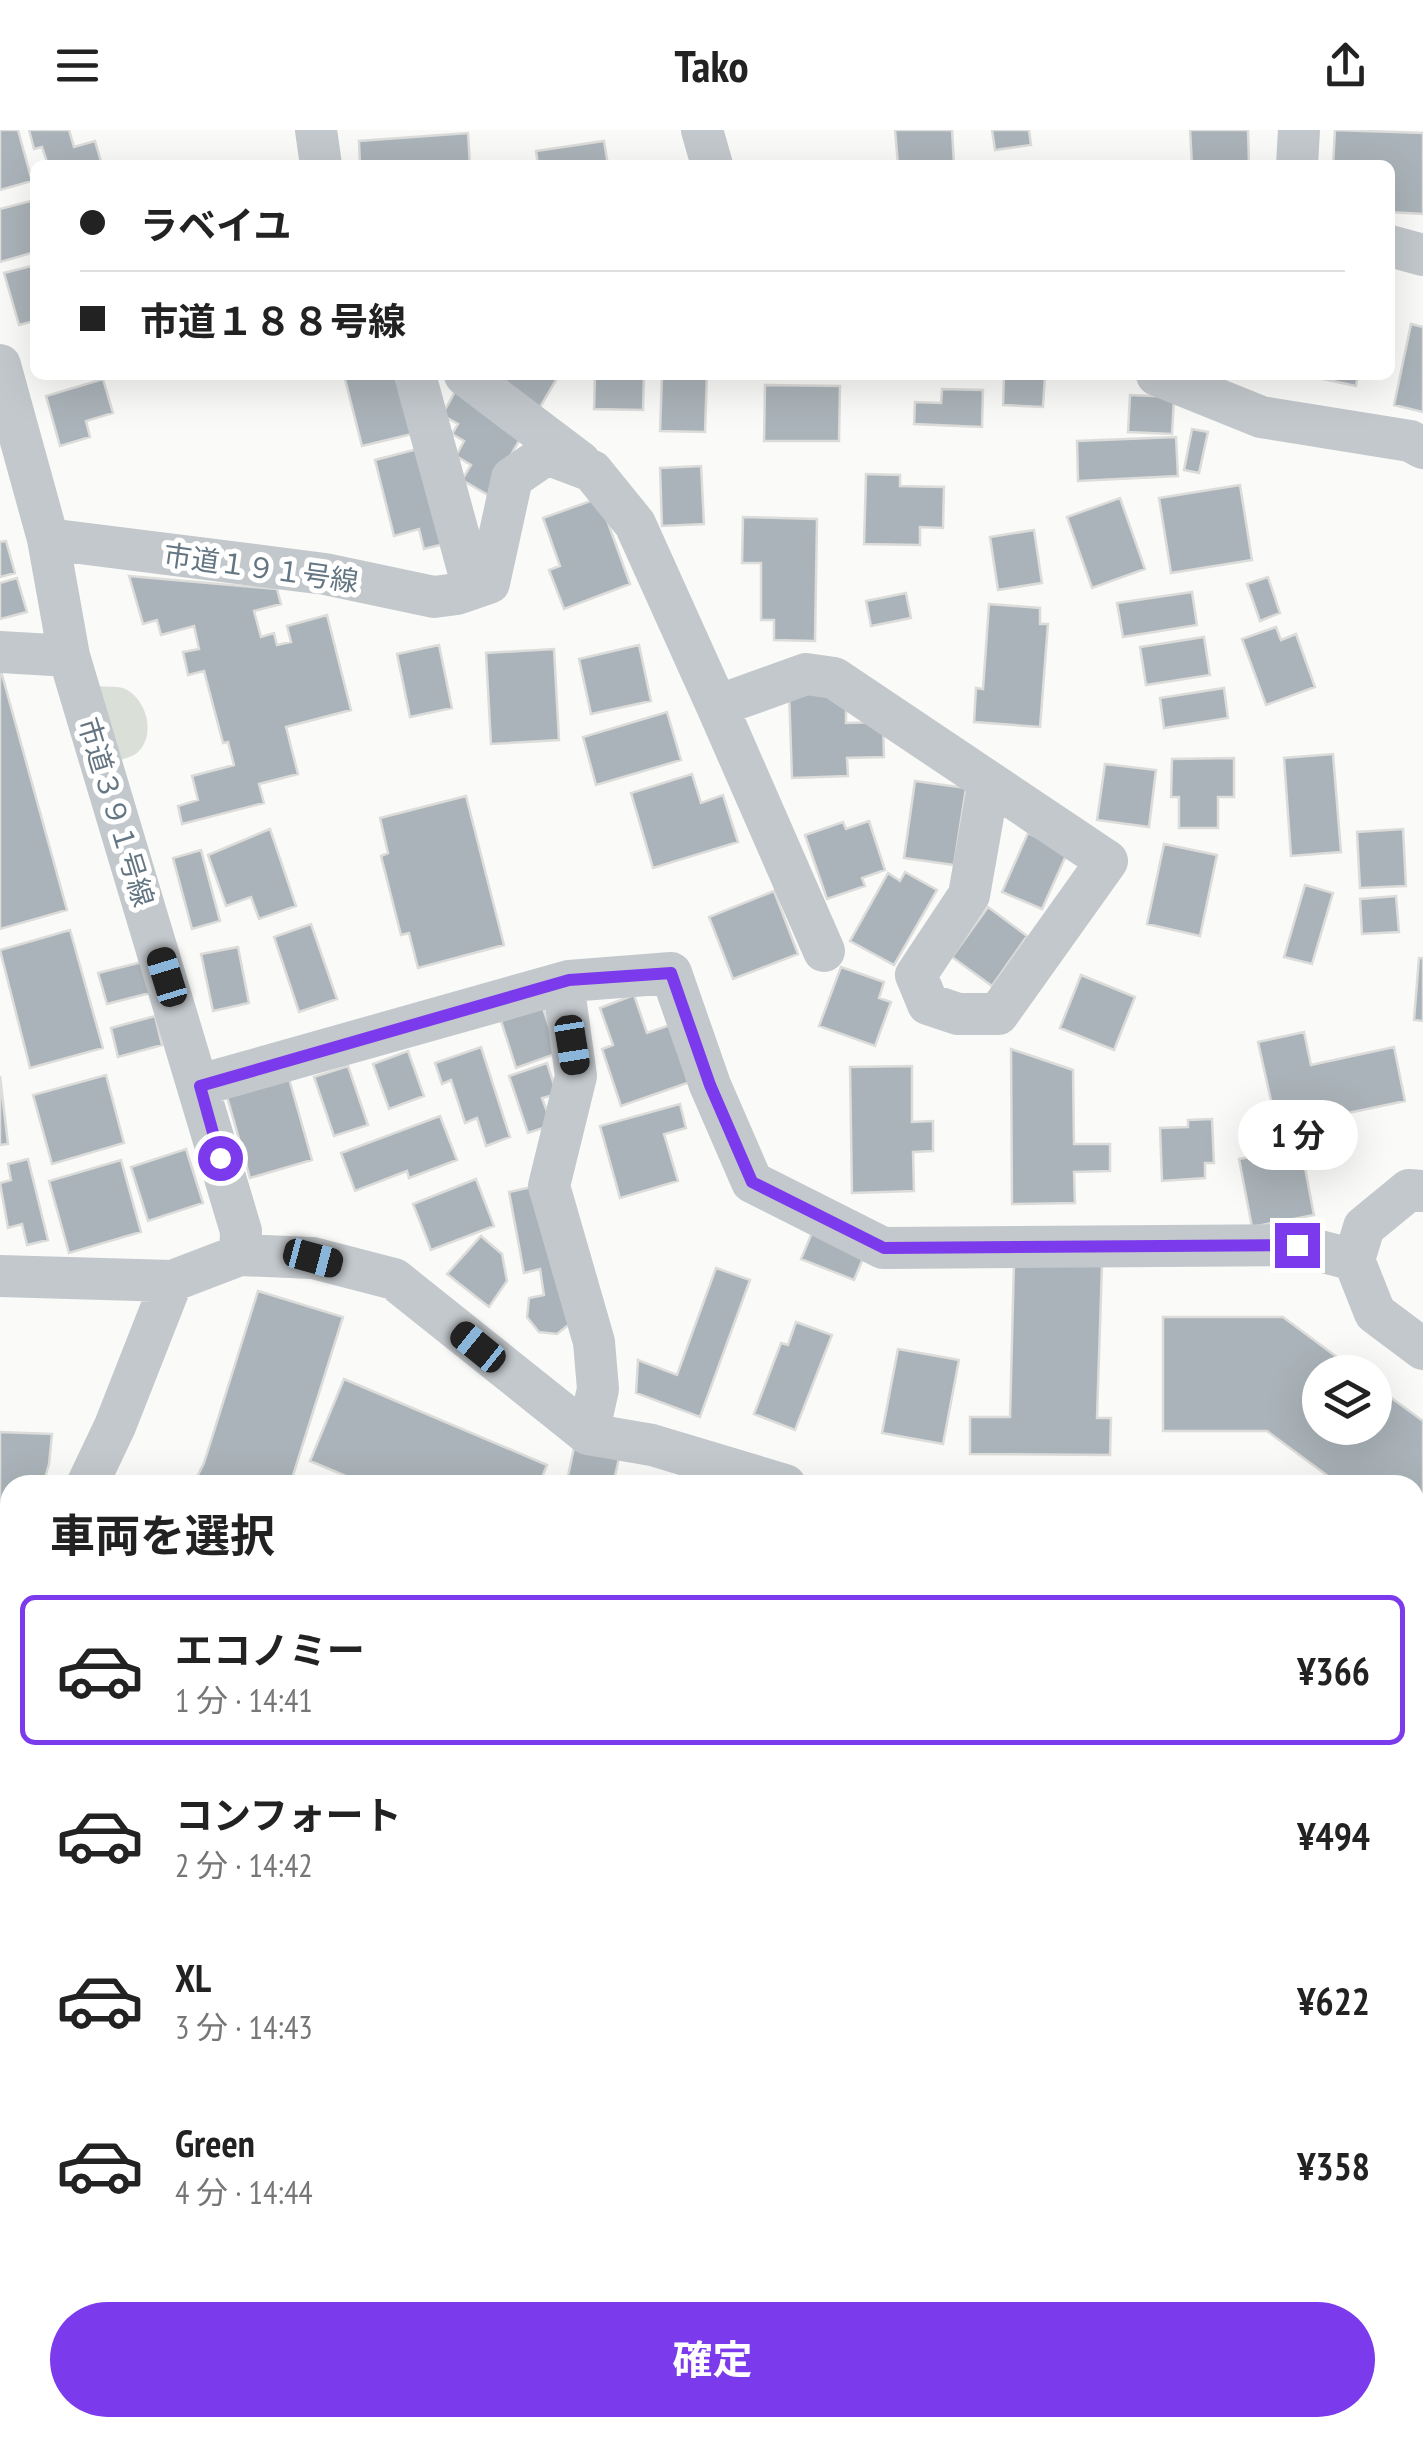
<!DOCTYPE html>
<html lang="ja">
<meta charset="utf-8">
<style>
body{margin:0;font-family:"PT Sans Narrow","Noto Sans JP",sans-serif;background:#f2f2f2;color:#222;height:100vh;display:flex;flex-direction:column;font-size:38px;white-space:nowrap}
*{box-sizing:border-box;margin:0}
p{font-size:32px;color:#767676}
.icon{flex:none;width:55px;height:55px;fill:none;stroke:currentColor;stroke-width:2;stroke-linecap:round;stroke-linejoin:round}
.map{position:relative;flex:1;overflow:hidden}
.drawer{position:absolute;left:0px;top:1345px;width:1425px;height:962px;display:flex;flex-direction:column;background:#fff;border-radius:30px 30px 0 0;box-shadow:0 10px 40px #0002}
.drawer>*{flex:none}
.banner{position:absolute;left:30px;top:30px;width:1365px;height:220px;border-radius:15px;box-shadow:0 10px 40px #0002;display:grid;align-content:center;height:220px;padding:0 50px;background:#fff}
.controls{position:absolute;left:1302px;top:1225px;display:grid;gap:20px}
.controls a{display:grid;place-items:center;width:90px;height:90px;border-radius:50%;background:#fff;box-shadow:0 10px 40px #0002;font-size:50px}
.end{position:absolute;width:45px;height:45px;margin:-22px;border:12px solid #7c3aed;background:#fff;box-shadow:0 0 0 5px #fff}
.from{border-radius:50%}
.bubble{position:absolute;height:70px;border-radius:35px;background:#fff;box-shadow:0 10px 40px #0002;font-size:32px;font-weight:700;line-height:70px;text-align:center}
.car{position:absolute;width:30px;height:60px;margin:-30px -15px;border-radius:12px;box-shadow:0 0 8px 2px #0007;background:linear-gradient(#222 24%,#8ab4d8 0 40%,#222 0 76%,#8ab4d8 0 86%,#222 0)}
.banner b{display:flex;align-items:center;gap:35px;height:95px;font-size:38px}
.banner b+b{border-top:2px solid #e0e0e0}
.banner i{width:25px;height:25px;background:#222}
ul{padding:0;list-style:none}
li{display:flex;align-items:center;gap:30px;height:150px;margin:0 20px 15px;padding:0 30px;border:5px solid transparent;border-radius:15px}
li div{flex:1}
li b{display:block;font-size:38px}
li em{font-style:normal;font-weight:700}
li.active{border-color:#7c3aed}
li>.icon{width:90px;height:90px;stroke-width:1.5}
h2{padding:0 50px;font-size:45px;line-height:120px}
.button{display:flex;gap:20px;margin-top:auto;padding:20px 50px}
.button a{flex:1;height:115px;border-radius:60px;background:#7c3aed;color:#fff;font-size:40px;font-weight:700;line-height:115px;text-align:center}
header{display:flex;justify-content:space-between;align-items:center;height:130px;padding:0 50px;background:#fff;font-size:45px;font-weight:700}
.map>svg:first-child{display:block}
.green{fill:#dadfd7}
.building{fill:#aab3b9;stroke:#dcdcda;stroke-width:2.5}
.lines{fill:none;stroke-linecap:round;stroke-linejoin:round}
.minor{stroke:#c3c8cc;stroke-width:42}
.route{stroke:#7c3aed;stroke-width:12}
.labels{text-anchor:middle;stroke-width:10;stroke-linejoin:round;paint-order:stroke}
.street-label{font-size:28px;fill:#657683;stroke:#fff}
</style>
<header><svg class="icon" aria-label="menu" viewBox="0 0 24 24"><path d="M4 6h16M4 12h16M4 18h16"/></svg>Tako<svg class="icon" aria-label="share" viewBox="0 0 24 24"><path d="M12 15V3M7 8l5-5 5 5M5 13v7h14v-7"/></svg></header>
<div class="map">
<svg width="1423" height="2307" viewBox="0 0 1423 2307">
<rect width="100%" height="100%" fill="#fafaf8"/>
<path class="green" d="M97 556C105 557 116 556 123 558 146 567 157 604 138 622 133 627 122 629 115 632Z"/>
<path class="building" d="M0 0H18L32 51 0 60Z
M29 0H69L74 17 95 11 102 35H48L42 17 34 19Z
M895 0H952L954 35H898Z
M992 0H1029L1031 15 995 20Z
M1190 0H1248L1249 34 1267 35H1192Z
M1335 0 1423 3V84L1390 82V35H1333Z
M468 3 470 35H360L359 11Z
M604 11 608 35H538L536 21Z
M34 70 35 122 0 132V79Z
M35 135V191L19 195 4 143Z
M1411 194 1423 197V282L1394 275Z
M344 245H402L416 303 362 316Z
M482 245H559L539 279Z
M595 245H644L643 280 594 279Z
M662 245H707L705 302 660 301Z
M1004 245H1045L1043 277 1003 275Z
M1304 245H1358L1356 256Z
M103 249 113 283 86 291 90 307 60 316 46 266Z
M765 255 840 256 839 311H764Z
M942 259 983 260 982 297 914 294 915 272 941 273Z
M455 262 524 302 488 365 462 350 471 335 456 326 464 311 452 304 458 294 442 285Z
M1130 265 1174 267 1172 304 1128 302Z
M1192 299 1208 302 1199 343 1184 340Z
M1176 307 1178 346 1078 351 1077 311Z
M425 317 448 413 424 419 419 399 394 406 375 330Z
M701 336 704 394 662 396 660 338Z
M866 344 900 345V356L944 357 943 398 920 397V415L864 414Z
M1240 355 1252 430 1171 443 1159 368Z
M599 368 630 454 564 479 549 440 560 436 543 388Z
M1120 368 1145 439 1092 458 1067 387Z
M743 387 817 389 815 511 774 510V490H761V433H742Z
M1034 400 1042 453 998 460 990 407Z
M6 411 15 443 0 447V412Z
M129 446 277 459 281 474 254 481 261 507 274 503 277 515 291 512 287 496 327 485 351 580 286 597 298 644 259 654 264 673 182 694 178 676 198 670 192 646 234 635 228 612 223 613 204 541 188 545 183 522 199 519 194 496 161 505 157 490 143 494Z
M1268 447 1280 483 1260 491 1247 454Z
M17 448 27 482 0 489V453Z
M1192 462 1197 495 1123 507 1117 473Z
M906 463 911 488 871 496 866 471Z
M989 474 1040 478V494H1048L1040 597 974 592 976 558 983 559Z
M1276 497 1281 510 1296 504 1315 557 1266 575 1242 509Z
M1204 507 1210 545 1146 555 1140 517Z
M439 515 452 578 410 587 397 524Z
M639 515 651 571 591 584 579 529Z
M554 519 559 610 491 614 486 523Z
M1 541 67 780 0 799V542Z
M1224 558 1228 588 1164 598 1160 568Z
M846 559V593L883 592 884 627 847 628 848 646 792 648 789 562Z
M667 582 681 630 596 655 583 607Z
M1333 624 1341 722 1291 726 1284 628Z
M1234 628V667H1218V698H1179V667H1171L1172 629Z
M1105 634 1156 640 1149 697 1097 690Z
M692 644 701 673 723 665 738 712 653 738 631 663Z
M915 651 966 658 954 735 904 728Z
M466 666 504 815 418 838 409 803 401 805 381 726 388 723 380 688Z
M869 691 885 740 862 748 865 756 827 769 805 705 843 692 846 699Z
M270 699 296 776 259 789 251 767 226 776 208 725Z
M1403 699 1406 756 1360 758 1357 702Z
M1028 703 1068 721 1042 779 1002 762Z
M1164 714 1217 725 1200 806 1147 794Z
M201 720 220 791 192 799 173 728Z
M905 742 937 760 894 835 850 811 888 743 900 751Z
M1305 755 1333 763 1312 834 1284 827Z
M774 761 798 824 733 849 709 787Z
M1396 766 1399 802 1362 804 1360 769Z
M988 777 1027 806 992 856 952 827Z
M311 794 337 869 299 882 274 807Z
M70 800 103 918 30 938 0 820Z
M238 817 249 873 213 881 201 824Z
M1419 828H1423V891L1414 890Z
M142 832 150 863 107 874 98 843Z
M841 837 884 852 879 868 891 872 875 916 819 896Z
M1081 845 1135 867 1114 920 1060 898Z
M634 865 647 903 673 894 693 951 621 976 602 919 613 915 600 878Z
M543 878 558 923 516 938 501 891Z
M155 886 162 915 118 927 111 898Z
M1304 902 1311 935 1394 917 1405 971 1277 998 1258 912Z
M481 917 510 1007 486 1016 477 988 465 993 451 950 442 954 435 933Z
M1011 919 1073 940 1074 1014H1110V1041L1074 1042 1075 1073 1012 1074Z
M408 921 424 966 389 979 373 934Z
M547 933 557 964 542 968 552 995 528 1003 509 946Z
M348 936 368 995 334 1006 314 947Z
M912 936V992L933 991V1021L913 1022 914 1061 852 1063 850 937Z
M106 945 124 1013 52 1034 33 965Z
M288 945 312 1030 250 1048 226 963Z
M0 946 8 1014 0 1015Z
M680 974 686 998 664 1004 678 1051 620 1068 600 996Z
M440 986 457 1030 409 1048 407 1041 355 1061 341 1023Z
M1212 989 1214 1033H1205V1048L1162 1051 1160 998 1188 997V990Z
M1301 1017 1314 1085 1252 1097 1239 1029Z
M186 1019 203 1073 148 1091 131 1037Z
M28 1029 48 1110 27 1115 22 1094 8 1098 0 1053 11 1050 8 1034Z
M121 1030 141 1102 69 1123 49 1051Z
M476 1049 494 1096 431 1120 413 1074Z
M545 1054 572 1192 557 1204 539 1202 527 1187 529 1168 544 1165 540 1139 524 1143 509 1062Z
M814 1098 867 1119 854 1150 801 1129Z
M481 1106 502 1124 507 1151 489 1177 447 1144Z
M1014 1132 1102 1135 1097 1288H1111L1110 1325 970 1324V1287H1010Z
M716 1138 750 1150 700 1287 636 1263 638 1230 677 1245Z
M258 1161 343 1187 290 1355H193L204 1333Z
M1163 1187H1283L1357 1242H1320V1298H1375V1256L1423 1291V1416L1415 1410V1355H1340L1267 1301H1163Z
M796 1192 832 1205 795 1300 754 1284 781 1213 788 1215Z
M898 1219 959 1230 943 1314 882 1303Z
M344 1249 547 1335 539 1355H367L310 1331Z
M0 1302 52 1304 49 1334 43 1355H10V1394H0Z
M574 1318 619 1328 613 1355H566Z
M1415 1527 1423 1530V1660L1415 1680Z
M8 1588 10 1589V1661L0 1657V1606Z
M0 1671 10 1675V1727L0 1751Z
M1415 1883H1423V1997L1415 1996 1422 1925 1415 1924Z
M1423 2136V2267L1415 2272V2140Z
M0 2143H10V2198H0Z
M0 2209 10 2210V2256H0Z
M1415 2275H1417L1414 2307H1327L1328 2298H1415Z
M46 2298H99L98 2307H46Z
M174 2298H222V2307H174Z
M544 2298H608L605 2307H548L542 2304Z
M981 2298H1058V2307H980Z"/>
<g class="lines">
<path class="minor" d="M316 0 321 35
M702 0 712 35
M1297 35 1299 0
M1390 116 1423 125
M0 235 48 409 69 526 241 1101 240 1125
M415 245 473 458
M465 245 580 332
M1157 245 1261 287 1410 311 1423 318
M48 409 325 444 434 467 457 464 489 453 512 348 547 324 592 341 635 394 717 576 806 544 834 548 1107 731 998 884H958L928 874 916 845 969 765 989 652
M0 522 69 526
M717 576 824 821
M563 853 576 946 549 1056 594 1212 598 1259 588 1304
M200 955 569 851 671 843 710 955 752 1052 883 1118 1297 1115 1354 1130
M1423 1061 1409 1060 1364 1097 1354 1130 1375 1183 1423 1219
M0 1146 172 1151 240 1125 313 1128 394 1149 588 1304 652 1315 785 1355
M87 1355 115 1296 172 1151
M1415 1488 1423 1487
M0 1505 10 1490
M1415 1836 1423 1838
M0 1906H10
M0 2114H10
M497 2298 499 2307
M121 2307 122 2298
M1111 2307 1114 2298"/>
</g>
<g class="lines">
<path class="route" d="M220 1028 200 956 569 850 671 843 710 955 752 1052 884 1118 1297 1115"/>
</g>
<g class="labels">
<g class="street-label">
<text transform="translate(261 438) rotate(8)" y="10">市道１９１号線</text>
<text transform="translate(116 682) rotate(73)" y="10">市道３９１号線</text>
</g>
</g>
</svg>
<div class="controls">
<a><svg class="icon" aria-label="layers" viewBox="0 0 24 24"><path d="M12 4l9 5-9 5-9-5zM3 14l9 5 9-5"/></svg></a>
</div>
<i class="end from" style="left:220px;top:1028px"></i>
<i class="end" style="left:1297px;top:1115px"></i>
<div class="bubble" style="left:1238px;top:970px;width:120px">1 分</div>
<i class="car" style="left:167px;top:847px;rotate:343deg"></i>
<i class="car" style="left:572px;top:915px;rotate:171deg"></i>
<i class="car" style="left:313px;top:1128px;rotate:105deg"></i>
<i class="car" style="left:478px;top:1217px;rotate:309deg"></i>
<div class="banner">
<b><i class="from"></i>ラベイユ</b>
<b><i></i>市道１８８号線</b>
</div>
<section class="drawer">
<h2>車両を選択</h2>
<ul>
<li class="active"><svg class="icon" aria-label="car" viewBox="0 0 24 24"><path d="M5 17H2v-5l4-1 3-4h7l3 4 3 1v5h-3M9 17h6M6 11h13"/><circle cx="7" cy="17" r="2"/><circle cx="17" cy="17" r="2"/></svg><div><b>エコノミー</b><p>1 分 · 14:41</p></div><em>¥366</em></li>
<li><svg class="icon" aria-label="car" viewBox="0 0 24 24"><path d="M5 17H2v-5l4-1 3-4h7l3 4 3 1v5h-3M9 17h6M6 11h13"/><circle cx="7" cy="17" r="2"/><circle cx="17" cy="17" r="2"/></svg><div><b>コンフォート</b><p>2 分 · 14:42</p></div><em>¥494</em></li>
<li><svg class="icon" aria-label="car" viewBox="0 0 24 24"><path d="M5 17H2v-5l4-1 3-4h7l3 4 3 1v5h-3M9 17h6M6 11h13"/><circle cx="7" cy="17" r="2"/><circle cx="17" cy="17" r="2"/></svg><div><b>XL</b><p>3 分 · 14:43</p></div><em>¥622</em></li>
<li><svg class="icon" aria-label="car" viewBox="0 0 24 24"><path d="M5 17H2v-5l4-1 3-4h7l3 4 3 1v5h-3M9 17h6M6 11h13"/><circle cx="7" cy="17" r="2"/><circle cx="17" cy="17" r="2"/></svg><div><b>Green</b><p>4 分 · 14:44</p></div><em>¥358</em></li>
</ul>
<div class="button"><a>確定</a></div>
</section>
</div>
